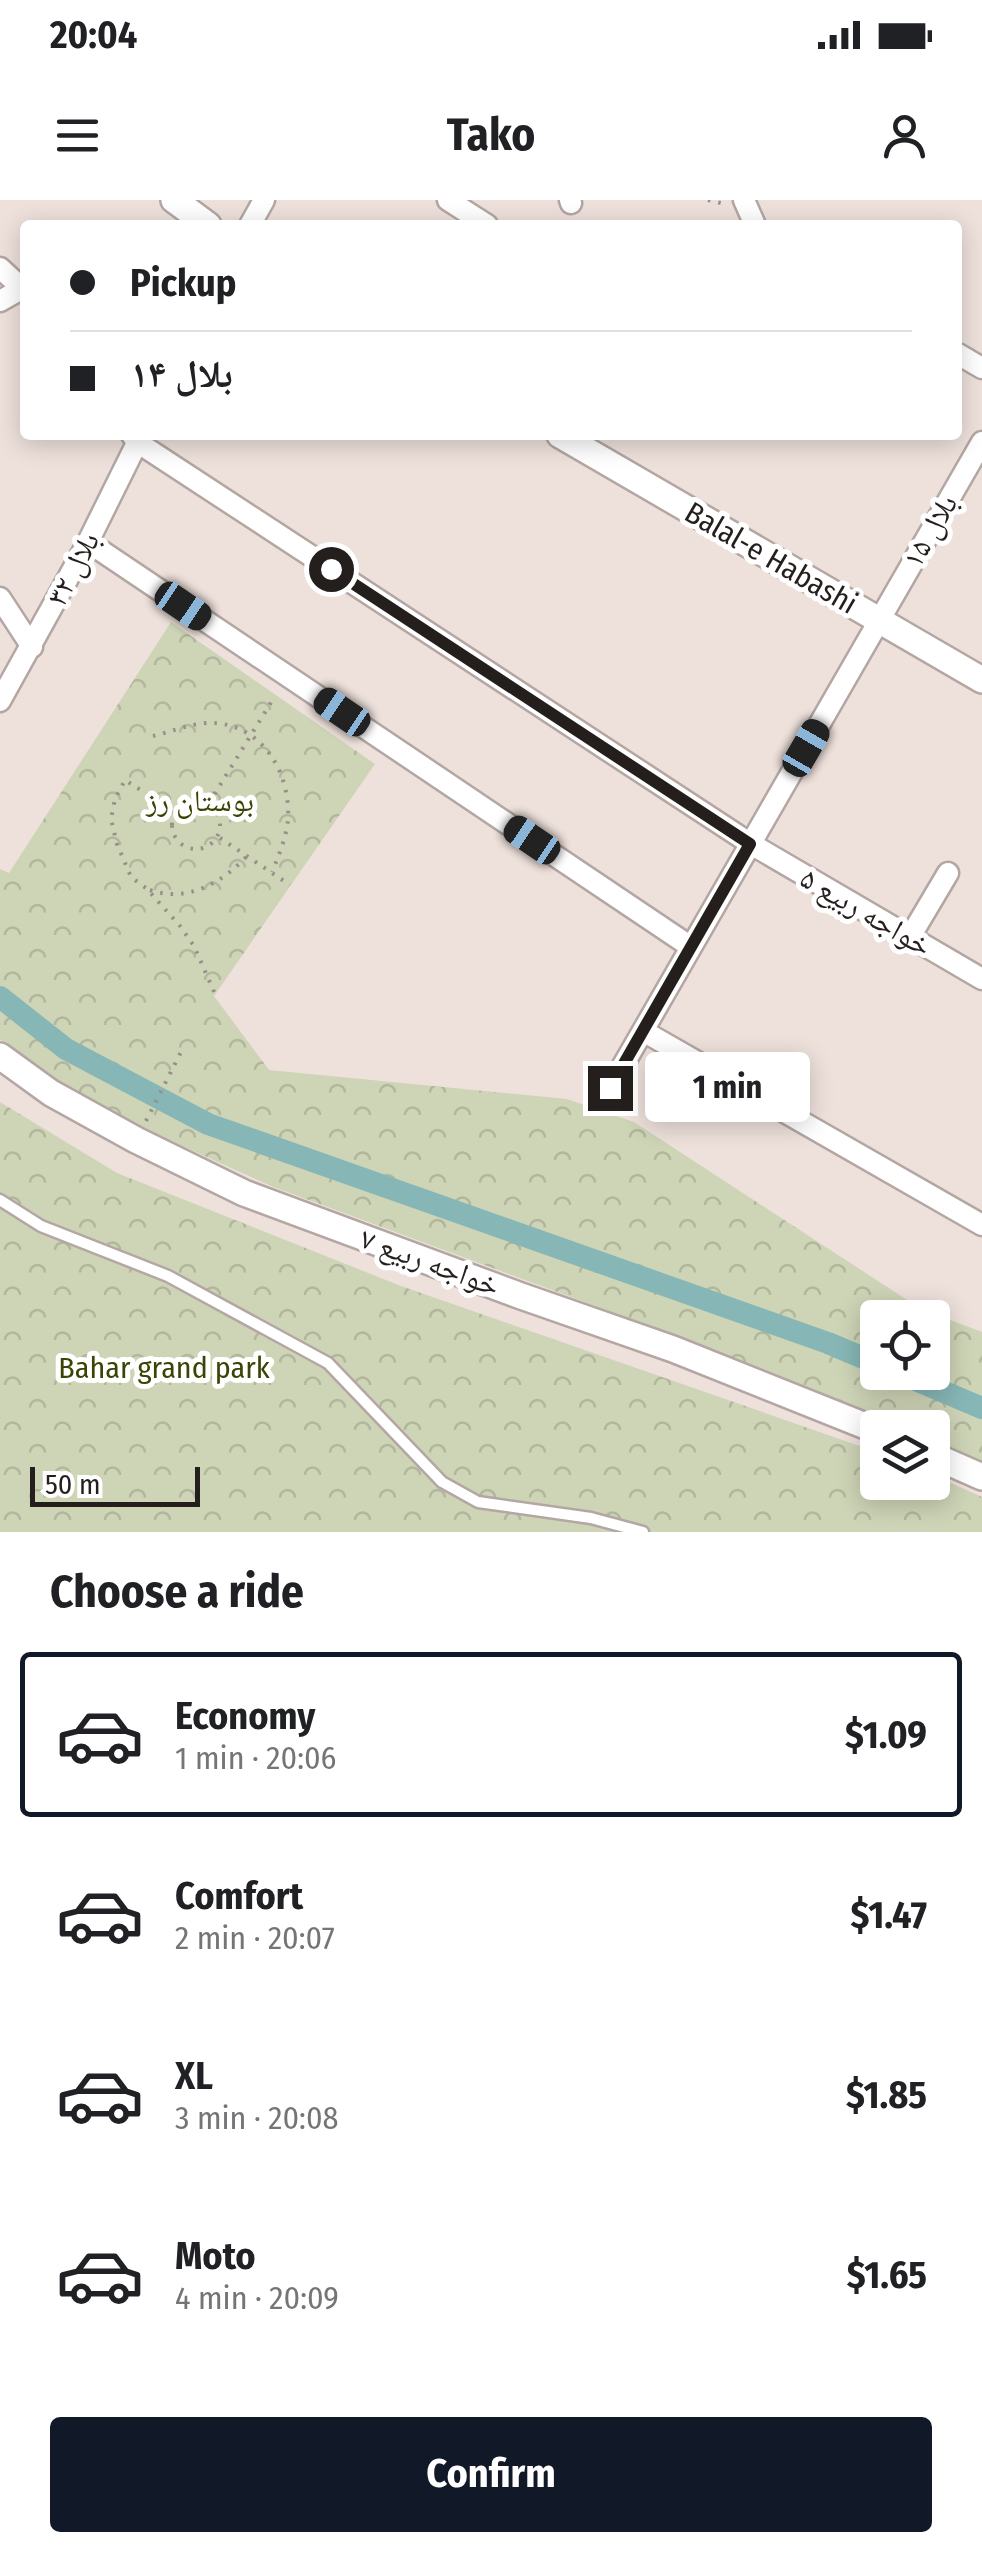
<!DOCTYPE html>
<meta charset="utf-8">
<style>
body{margin:0;font-family:"Fira Sans Condensed","Noto Naskh Arabic",sans-serif;background:#f2f2f2;color:#202124;height:100vh;display:flex;flex-direction:column;font-size:38px;white-space:nowrap}
*{box-sizing:border-box;margin:0}
p{font-size:32px;color:#757577}
.icon{flex:none;width:55px;height:55px;fill:none;stroke:currentColor;stroke-width:2;stroke-linecap:round;stroke-linejoin:round}
.map{position:relative;height:1332px;overflow:hidden}
.side{display:flex;flex-direction:column;background:#fff;flex:1}
.side>*{flex:none}
.guide{position:absolute;left:20px;top:20px;width:942px;height:220px;border-radius:10px;box-shadow:0 5px 25px #0003;display:grid;align-content:center;height:220px;padding:0 50px;background:#fff}
.controls{position:absolute;left:860px;top:1100px;display:grid;gap:20px}
.controls a{display:grid;place-items:center;width:90px;height:90px;border-radius:10px;background:#fff;box-shadow:0 5px 25px #0003;font-size:50px}
.scale{position:absolute;left:30px;bottom:25px;width:170px;box-sizing:border-box;padding-left:10px;border:5px solid #241f1d;border-top:0;font-size:28px;line-height:35px;white-space:nowrap;color:#241f1d;-webkit-text-stroke:8px #fff;paint-order:stroke}
.end{position:absolute;width:45px;height:45px;margin:-22px;border:12px solid #241f1d;background:#fff;box-shadow:0 0 0 5px #fff}
.from{border-radius:50%}
.bubble{position:absolute;height:70px;border-radius:10px;background:#fff;box-shadow:0 5px 25px #0003;font-size:32px;font-weight:700;line-height:70px;text-align:center}
.car{position:absolute;width:30px;height:60px;margin:-30px -15px;border-radius:12px;box-shadow:0 0 8px 2px #0007;background:linear-gradient(#222 24%,#8ab4d8 0 40%,#222 0 76%,#8ab4d8 0 86%,#222 0)}
.guide b{display:flex;align-items:center;gap:35px;height:95px;font-size:38px}
.guide b+b{border-top:2px solid #e0e0e0}
.guide i{width:25px;height:25px;background:#202124}
ul{padding:0;list-style:none}
li{display:flex;align-items:center;gap:30px;height:165px;margin:0 20px 15px;padding:0 30px;border:5px solid transparent;border-radius:10px}
li div{flex:1}
li b{display:block;font-size:38px}
li em{font-style:normal;font-weight:700}
li.active{border-color:#111827}
li>.icon{width:90px;height:90px;stroke-width:1.5}
h2{padding:0 50px;font-size:45px;line-height:120px}
.action{display:flex;gap:20px;margin-top:auto;padding:20px 50px}
.action a{flex:1;height:115px;border-radius:10px;background:#111827;color:#fff;font-size:40px;font-weight:700;line-height:115px;text-align:center}
.status{display:flex;justify-content:space-between;align-items:center;height:70px;padding:0 50px;background:#fff;direction:ltr}
.status svg{height:28px;fill:currentColor}
header{display:flex;justify-content:space-between;align-items:center;height:130px;padding:0 50px;background:#fff;font-size:45px;font-weight:700}
.map>svg:first-child{display:block}
.park{fill:url(#park-crowns);fill-rule:evenodd}
.lines{fill:none;stroke-linecap:round;stroke-linejoin:round}
.canal{stroke:#86b6b5;stroke-width:22}
.service-casing{stroke:#b4a7a3;stroke-width:15}
.minor-casing{stroke:#b4a7a3;stroke-width:25}
.tertiary-casing{stroke:#b4a7a3;stroke-width:30}
.path{stroke:#988f8b;stroke-width:4;stroke-dasharray:2.5 8;stroke-linecap:butt}
.service{stroke:#fff;stroke-width:10}
.minor{stroke:#fff;stroke-width:20}
.tertiary{stroke:#fff;stroke-width:25}
.route{stroke:#241f1d;stroke-width:12}
.labels{text-anchor:middle;stroke-width:10;stroke-linejoin:round;paint-order:stroke}
.street-label{font-size:30px;fill:#241f1d;stroke:#fff}
.park-label{font-size:30px;fill:#3b4305;stroke:#fff}
</style>
<div class="status"><b>20:04</b><svg viewBox="0 0 49 12"><path d="M0 12V9h3v3zM5 12V6h3v6zM10 12V3h3v9zM15 12V0h3v12zM26 1h20v11H26zM47 4h2v5h-2z"/></svg></div>
<header><svg class="icon" aria-label="menu" viewBox="0 0 24 24"><path d="M4 6h16M4 12h16M4 18h16"/></svg>Tako<svg class="icon" aria-label="person" viewBox="0 0 24 24"><circle cx="12" cy="8" r="4"/><path d="M4 21q1-7 8-7t8 7"/></svg></header>
<div class="map">
<svg width="982" height="1332" viewBox="0 0 982 1332">
<defs>
<pattern id="park-crowns" width="20" height="18" patternUnits="userSpaceOnUse" patternTransform="scale(2.5)"><rect width="20" height="18" fill="#ced4b6"/><path d="M2 6a3 3 0 1 1 6 0M12 15a3 3 0 1 1 6 0" fill="none" stroke="#b1b69c"/></pattern>
</defs>
<rect width="100%" height="100%" fill="#eee1dc"/>
<path class="park" d="M171 422 375 564 214 796 269 870 567 899 634 922 921 1109 982 1132V1265L933 1243 932 1228 896 1227 679 1137 271 986 127 921 31 867 0 839V669L9 673ZM878 1118H932V1172H878Z
M0 902 117 973 401 1086 877 1252 878 1282H932L933 1275 982 1297V1332H0Z"/>
<g class="lines">
<path class="canal" d="M0 797 66 849 208 924 828 1143 878 1164
M897 1172 982 1208"/>
<g class="service-casing">
<path id="service" d="M0 1000 41 1026 168 1076 328 1163 442 1282 478 1302 591 1318 643 1332"/>
</g>
<g class="minor-casing">
<path id="minor" d="M448 0 487 25
M570 0 571 3
M744 0 755 25
M250 25 264 0
M0 68 25 91
M0 101 23 88
M958 154 982 168
M132 235 137 242 751 644 982 779
M88 342 691 747
M0 398 32 447
M0 501 88 342 141 235
M910 737 948 673
M643 831 982 1025
M610 888 982 242"/>
</g>
<g class="tertiary-casing">
<path id="tertiary" d="M174 0 208 25
M560 235 982 480
M0 856 51 893 136 940 244 993 521 1096 673 1149 878 1231
M932 1255 982 1277"/>
</g>
<path class="path" d="M708 0 725 4
M153 536C170 532 189 524 207 523 260 521 291 571 288 620 286 638 279 655 272 672
M172 625a24 24 0 1 1 48 0a24 24 0 1 1-48 0Z
M209 603 275 496
M175 612 125 580 115 599 111 619 117 644 131 677 147 689 180 726 194 746 215 794
M220 638 290 685
M150 690C187 703 222 683 247 656
M146 921 182 850"/>
<use href="#service" class="service"/>
<use href="#minor" class="minor"/>
<use href="#tertiary" class="tertiary"/>
</g>
<g class="lines">
<path class="route" d="M331 369 750 644 610 888"/>
</g>
<g class="labels">
<g class="street-label">
<text transform="translate(930 331) rotate(-60)" y="10">بلال ۱۵</text>
<text transform="translate(771 358) rotate(30)" y="10">Balal-e Habashi</text>
<text transform="translate(73 369) rotate(-62)" y="10">بلال ۳۲</text>
<text transform="translate(866 712) rotate(30)" y="10">خواجه ربیع ۵</text>
<text transform="translate(430 1062) rotate(20)" y="10">خواجه ربیع ۷</text>
</g>
<g class="park-label">
<text x="200" y="611">بوستان رز</text>
<text x="164" y="1178">Bahar grand park</text>
</g>
</g>
</svg>
<div class="controls">
<a><svg class="icon" aria-label="locate" viewBox="0 0 24 24"><circle cx="12" cy="12" r="6"/><path d="M12 2v4M12 18v4M2 12h4M18 12h4"/></svg></a>
<a><svg class="icon" aria-label="layers" viewBox="0 0 24 24"><path d="M12 4l9 5-9 5-9-5zM3 14l9 5 9-5"/></svg></a>
</div>
<div class="scale">50 m</div>
<i class="end from" style="left:331px;top:369px"></i>
<i class="end" style="left:610px;top:888px"></i>
<div class="bubble" style="left:645px;top:852px;width:165px">1 min</div>
<i class="car" style="left:183px;top:406px;rotate:124deg"></i>
<i class="car" style="left:342px;top:512px;rotate:304deg"></i>
<i class="car" style="left:806px;top:548px;rotate:30deg"></i>
<i class="car" style="left:532px;top:640px;rotate:304deg"></i>
<div class="guide">
<b><i class="from"></i>Pickup</b>
<b><i></i>بلال ۱۴</b>
</div>
</div>
<section class="side">
<h2>Choose a ride</h2>
<ul>
<li class="active"><svg class="icon" aria-label="car" viewBox="0 0 24 24"><path d="M5 17H2v-5l4-1 3-4h7l3 4 3 1v5h-3M9 17h6M6 11h13"/><circle cx="7" cy="17" r="2"/><circle cx="17" cy="17" r="2"/></svg><div><b>Economy</b><p>1 min · 20:06</p></div><em>$1.09</em></li>
<li><svg class="icon" aria-label="car" viewBox="0 0 24 24"><path d="M5 17H2v-5l4-1 3-4h7l3 4 3 1v5h-3M9 17h6M6 11h13"/><circle cx="7" cy="17" r="2"/><circle cx="17" cy="17" r="2"/></svg><div><b>Comfort</b><p>2 min · 20:07</p></div><em>$1.47</em></li>
<li><svg class="icon" aria-label="car" viewBox="0 0 24 24"><path d="M5 17H2v-5l4-1 3-4h7l3 4 3 1v5h-3M9 17h6M6 11h13"/><circle cx="7" cy="17" r="2"/><circle cx="17" cy="17" r="2"/></svg><div><b>XL</b><p>3 min · 20:08</p></div><em>$1.85</em></li>
<li><svg class="icon" aria-label="car" viewBox="0 0 24 24"><path d="M5 17H2v-5l4-1 3-4h7l3 4 3 1v5h-3M9 17h6M6 11h13"/><circle cx="7" cy="17" r="2"/><circle cx="17" cy="17" r="2"/></svg><div><b>Moto</b><p>4 min · 20:09</p></div><em>$1.65</em></li>
</ul>
<div class="action"><a>Confirm</a></div>
</section>
